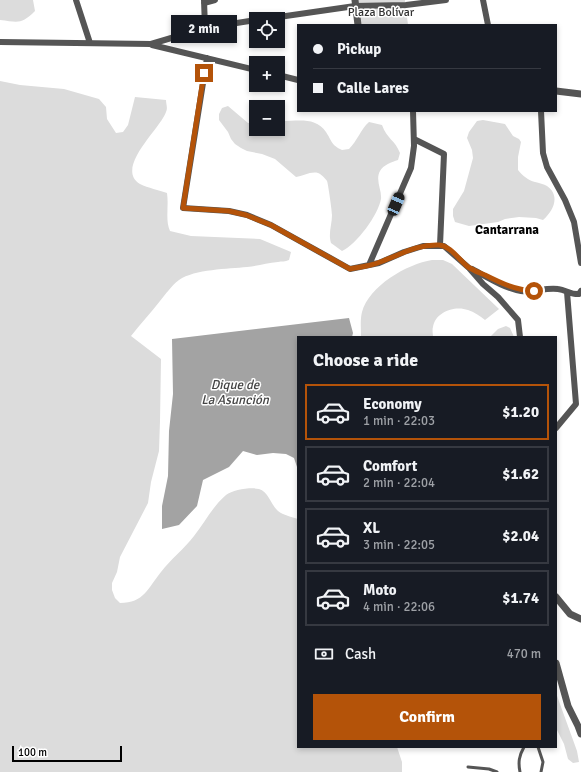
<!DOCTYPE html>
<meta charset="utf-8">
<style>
body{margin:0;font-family:Signika,sans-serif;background:#20242c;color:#f1f3f6;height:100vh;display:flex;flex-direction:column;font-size:15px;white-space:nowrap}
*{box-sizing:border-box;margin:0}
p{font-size:13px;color:#9ea1a6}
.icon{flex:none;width:22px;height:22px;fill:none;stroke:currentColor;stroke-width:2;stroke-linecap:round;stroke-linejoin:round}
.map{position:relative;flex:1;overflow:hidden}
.drawer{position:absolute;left:297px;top:336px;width:260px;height:412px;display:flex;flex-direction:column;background:#171b24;border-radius:0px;box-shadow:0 2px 6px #0003}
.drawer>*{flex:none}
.hud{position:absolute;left:297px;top:24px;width:260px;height:88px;border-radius:0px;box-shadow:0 2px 6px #0003;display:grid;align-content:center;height:88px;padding:0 16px;background:#171b24}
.controls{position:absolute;left:249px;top:12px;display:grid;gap:8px}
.controls a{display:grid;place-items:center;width:36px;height:36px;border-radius:0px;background:#171b24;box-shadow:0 2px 6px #0003;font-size:20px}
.scale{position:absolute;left:12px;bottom:10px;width:110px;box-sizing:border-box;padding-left:4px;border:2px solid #000;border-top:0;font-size:11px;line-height:14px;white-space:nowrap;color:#000;-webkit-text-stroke:3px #fff;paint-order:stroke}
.end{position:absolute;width:18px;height:18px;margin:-9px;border:5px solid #b45309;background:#fff;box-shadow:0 0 0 2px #fff}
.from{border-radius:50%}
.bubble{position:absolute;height:28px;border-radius:0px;background:#171b24;box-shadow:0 2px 6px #0003;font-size:13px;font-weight:800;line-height:28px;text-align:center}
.car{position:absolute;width:12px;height:24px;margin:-12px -6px;border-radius:5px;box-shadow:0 0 3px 1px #0007;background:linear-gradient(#222 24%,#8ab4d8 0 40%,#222 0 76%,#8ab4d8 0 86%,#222 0)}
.hud b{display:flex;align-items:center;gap:14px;height:38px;font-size:15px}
.hud b+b{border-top:1px solid #363941}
.hud i{width:10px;height:10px;background:#f1f3f6}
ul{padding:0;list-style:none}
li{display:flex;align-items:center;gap:12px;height:56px;margin:0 8px 6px;padding:0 8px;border:2px solid #363941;border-radius:0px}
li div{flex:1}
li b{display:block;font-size:15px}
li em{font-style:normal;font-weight:800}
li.current{border-color:#b45309}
li>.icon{width:36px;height:36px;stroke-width:1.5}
h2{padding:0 16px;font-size:18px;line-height:48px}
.pay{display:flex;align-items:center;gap:10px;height:44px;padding:0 16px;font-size:15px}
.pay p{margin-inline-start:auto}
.primary-button{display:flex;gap:8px;margin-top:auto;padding:8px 16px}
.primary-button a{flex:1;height:46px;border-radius:0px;background:#b45309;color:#fff;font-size:16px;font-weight:800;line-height:46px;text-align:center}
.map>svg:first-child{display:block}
.green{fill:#dcdcdc}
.water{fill:#a3a3a3}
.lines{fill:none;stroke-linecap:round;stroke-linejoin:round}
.service{stroke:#555;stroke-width:3}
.minor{stroke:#555;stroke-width:6}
.tertiary{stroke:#555;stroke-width:7}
.route{stroke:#b45309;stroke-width:5}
.labels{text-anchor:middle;stroke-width:3;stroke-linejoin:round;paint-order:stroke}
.park-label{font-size:12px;fill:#333;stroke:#fff}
.neighbourhood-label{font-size:13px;font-weight:bold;fill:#000;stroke:#fff}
.water-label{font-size:13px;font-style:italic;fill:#444;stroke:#fff}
</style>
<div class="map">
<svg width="581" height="772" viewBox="0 0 581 772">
<rect width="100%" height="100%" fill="#fff"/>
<path class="green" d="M0 0H33L35 11C21 25 18 22 0 20Z
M355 0H405L408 25H358Z
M0 81 20 85 64 89 99 99 106 107 107 119 116 133 123 132 128 125 135 97 166 100C166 104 168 108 166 112 161 128 114 168 140 184 148 188 159 190 167 193 169 206 165 220 170 231L191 236 260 239 291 252 289 260C285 262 282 261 278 262 267 263 258 266 247 267 228 269 195 269 179 280 171 286 166 294 160 301 151 313 140 324 131 336L161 359 160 421 159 451 151 482 148 503 120 557 117 572 112 583V590L115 598 120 603C144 603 148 588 161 572 171 559 184 549 194 536 205 522 213 506 226 495 233 490 250 487 259 489 268 491 271 505 278 511 283 515 292 517 298 519V747H397L402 762V772H0Z
M228 106 248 123H256V129H278V121C294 122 315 115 326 132 332 141 331 145 342 150L349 149C357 141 361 129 369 122L382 125C387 139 395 140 400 153L398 160C392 162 383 165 380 171 375 180 382 190 381 199 378 215 357 244 342 251L331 243C328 233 332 225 332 215 332 211 328 183 327 181 325 178 321 174 318 173 311 171 303 176 296 177L275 159 262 154 247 151 241 148 235 144 231 139 228 132 219 120V114L222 108Z
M483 120 505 124 513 136 519 139 521 142 518 157V170C523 176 528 180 535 182 539 183 544 184 547 186 561 196 553 211 543 220L536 218 519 217 505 219 498 222 469 226 455 222 453 216V209L464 191 473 158 472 150 467 138 469 132 477 121Z
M432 260H443L452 264 499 309 485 320C480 316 474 312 468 310 455 305 435 312 433 327 432 330 433 334 433 337H361C361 329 360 320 362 312 369 286 407 264 432 260Z
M506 326 510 328 514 337H490L498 329Z
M556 693 577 751 579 762 573 763 568 759 564 744 556 728Z"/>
<path class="water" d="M349 318 353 333 352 337H298V470L294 458 286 454 273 453 257 455 243 451 229 467 203 480 197 506 179 525 162 529V506L168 476 169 431 173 394 172 339Z"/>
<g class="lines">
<path class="service" d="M538 747 543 762 541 772
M468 767 489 769 497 772
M520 772C518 762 519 756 524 747"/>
<path class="minor" d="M76 0 90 43
M204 0 205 28
M483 0 488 25
M204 3 215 0
M265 19 355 6 406 5 446 0
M0 42 151 44 205 28 256 20
M152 45 256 70
M207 58 183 208 229 211 247 215 271 225 350 269 379 263 404 252 423 246H444L469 268 483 284 498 297 518 320 520 337
M278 75 298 80
M541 111 543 153 547 167 565 200 574 222 581 263
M414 139 444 154 440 245
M369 265 411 168 414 146 413 111
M472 269C487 277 504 288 521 291 533 293 546 287 558 289 566 290 572 295 579 294L581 291
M556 428 576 404 567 292"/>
<path class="tertiary" d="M355 0 358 25
M556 91 581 94
M556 597 570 614 581 619
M556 663 568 706 578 726 581 734"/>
</g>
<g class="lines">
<path class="route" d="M204 73 183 208 229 211 246 215 271 225 350 269C360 267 371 266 380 262 400 255 417 244 439 245 451 246 459 260 468 267 473 270 479 273 485 275 501 283 515 290 534 291"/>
</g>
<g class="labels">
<g class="park-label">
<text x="381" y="16">Plaza Bolívar</text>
</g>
<g class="neighbourhood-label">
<text x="507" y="234">Cantarrana</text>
</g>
<g class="water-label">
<text x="235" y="389">Dique de<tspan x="235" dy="15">La Asunción</tspan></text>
</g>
</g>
</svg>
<div class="controls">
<a><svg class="icon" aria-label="locate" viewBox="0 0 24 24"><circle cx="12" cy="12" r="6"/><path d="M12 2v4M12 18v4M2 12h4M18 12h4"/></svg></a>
<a>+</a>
<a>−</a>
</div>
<div class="scale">100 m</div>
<i class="end from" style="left:534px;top:291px"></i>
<i class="end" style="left:204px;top:73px"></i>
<div class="bubble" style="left:171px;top:15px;width:66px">2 min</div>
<i class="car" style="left:396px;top:204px;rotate:23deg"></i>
<div class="hud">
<b><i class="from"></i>Pickup</b>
<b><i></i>Calle Lares</b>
</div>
<section class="drawer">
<h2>Choose a ride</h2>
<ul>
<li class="current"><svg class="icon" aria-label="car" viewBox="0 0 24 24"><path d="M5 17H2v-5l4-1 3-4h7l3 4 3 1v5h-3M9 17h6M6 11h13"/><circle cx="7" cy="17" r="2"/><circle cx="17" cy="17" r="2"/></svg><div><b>Economy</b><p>1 min · 22:03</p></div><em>$1.20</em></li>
<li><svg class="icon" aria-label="car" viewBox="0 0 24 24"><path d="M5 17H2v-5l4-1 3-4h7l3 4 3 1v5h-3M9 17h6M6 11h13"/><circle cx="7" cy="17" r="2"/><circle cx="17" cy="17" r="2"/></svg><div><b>Comfort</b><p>2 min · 22:04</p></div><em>$1.62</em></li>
<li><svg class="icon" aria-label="car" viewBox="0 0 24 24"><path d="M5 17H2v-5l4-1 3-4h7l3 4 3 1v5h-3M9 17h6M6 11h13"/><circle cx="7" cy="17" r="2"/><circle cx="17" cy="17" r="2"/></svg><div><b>XL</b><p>3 min · 22:05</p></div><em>$2.04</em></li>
<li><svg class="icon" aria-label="car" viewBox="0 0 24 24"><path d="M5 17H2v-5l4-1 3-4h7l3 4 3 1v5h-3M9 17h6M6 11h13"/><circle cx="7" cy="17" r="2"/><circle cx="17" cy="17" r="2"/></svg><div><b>Moto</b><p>4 min · 22:06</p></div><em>$1.74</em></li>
</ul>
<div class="pay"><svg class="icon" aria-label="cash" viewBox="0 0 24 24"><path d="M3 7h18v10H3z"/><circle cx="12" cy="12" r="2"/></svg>Cash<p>470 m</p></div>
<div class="primary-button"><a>Confirm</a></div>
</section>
</div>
